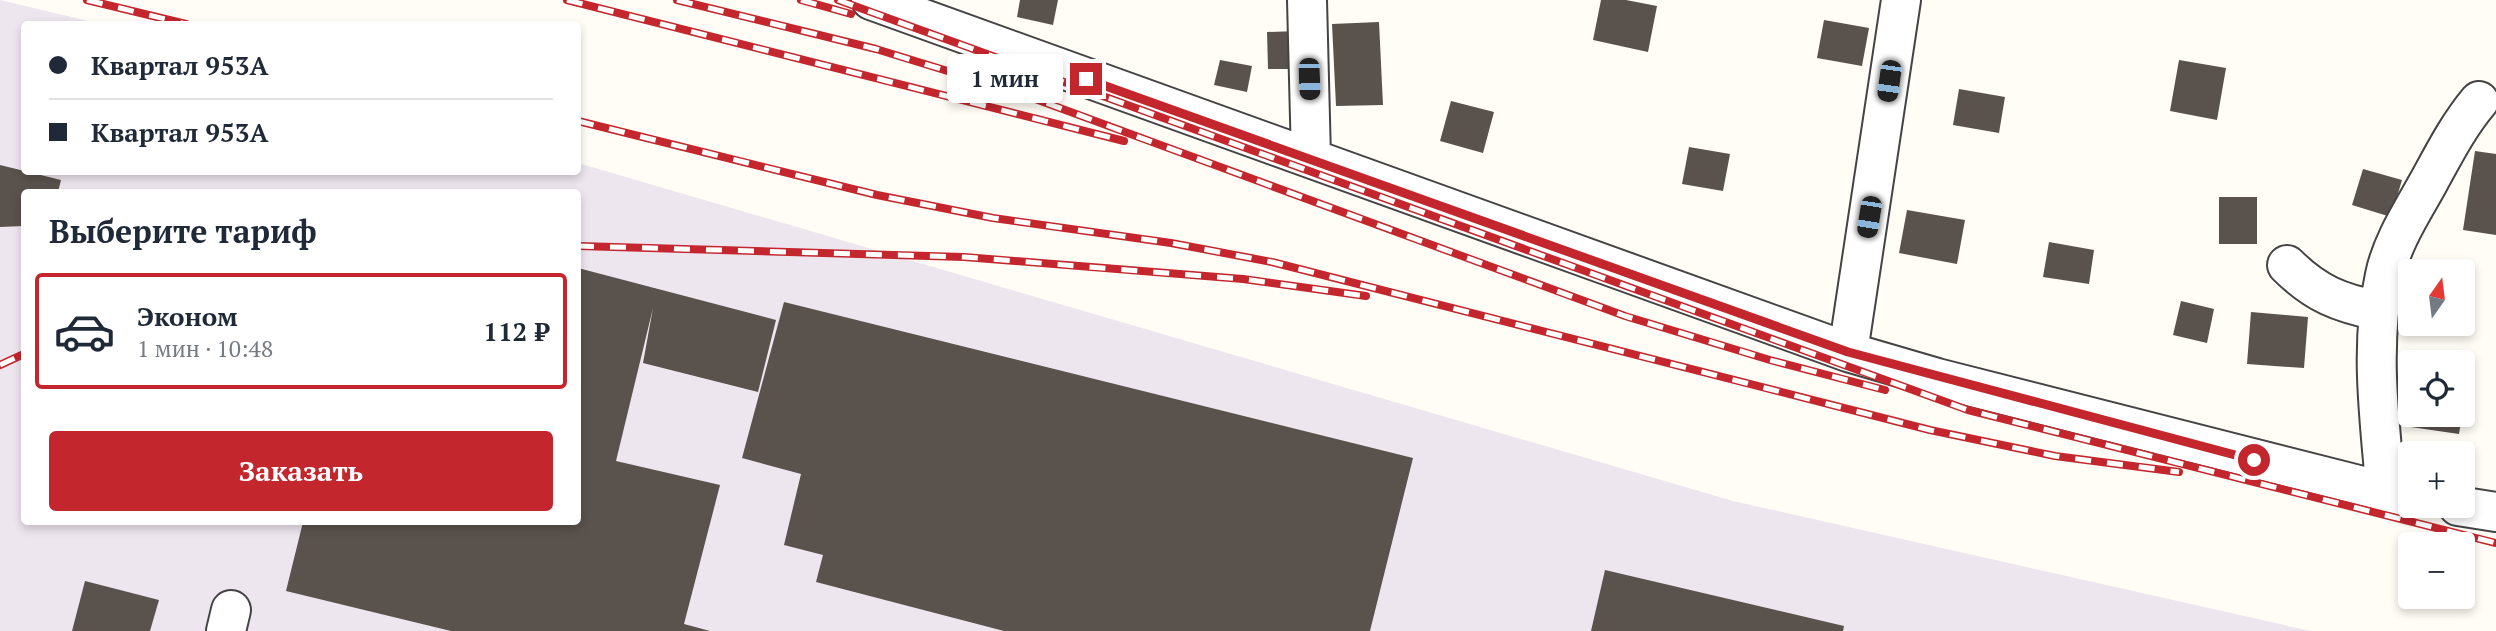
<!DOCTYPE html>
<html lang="ru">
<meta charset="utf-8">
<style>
body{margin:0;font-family:"PT Serif",serif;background:#f2f2f3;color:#1f2937;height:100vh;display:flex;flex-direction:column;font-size:26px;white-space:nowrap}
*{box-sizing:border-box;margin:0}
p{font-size:23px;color:#747a83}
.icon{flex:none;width:38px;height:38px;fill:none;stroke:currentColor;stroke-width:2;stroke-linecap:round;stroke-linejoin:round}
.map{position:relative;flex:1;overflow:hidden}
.sheet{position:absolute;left:21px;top:189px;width:560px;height:336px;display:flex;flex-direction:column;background:#fff;border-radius:7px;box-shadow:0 4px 10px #0003}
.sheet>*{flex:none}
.top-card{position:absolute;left:21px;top:21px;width:560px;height:154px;border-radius:7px;box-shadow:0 4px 10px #0003;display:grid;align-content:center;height:154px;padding:0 28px;background:#fff}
.needle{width:46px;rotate:14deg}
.controls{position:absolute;left:2398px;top:259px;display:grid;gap:14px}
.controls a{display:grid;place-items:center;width:77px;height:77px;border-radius:7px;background:#fff;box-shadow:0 4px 10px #0003;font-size:35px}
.end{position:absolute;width:32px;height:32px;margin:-16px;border:9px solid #c4262e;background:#fff;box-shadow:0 0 0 4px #fff}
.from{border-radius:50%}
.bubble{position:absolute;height:49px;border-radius:7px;background:#fff;box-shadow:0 4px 10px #0003;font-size:23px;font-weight:700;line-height:49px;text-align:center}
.car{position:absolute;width:21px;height:42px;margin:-21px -10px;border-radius:9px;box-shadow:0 0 5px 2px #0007;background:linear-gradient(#222 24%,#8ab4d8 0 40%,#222 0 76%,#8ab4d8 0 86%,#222 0)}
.top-card b{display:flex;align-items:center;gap:24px;height:66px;font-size:26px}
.top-card b+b{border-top:2px solid #e0e1e3}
.top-card i{width:18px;height:18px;background:#1f2937}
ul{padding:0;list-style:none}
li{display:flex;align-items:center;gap:21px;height:116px;margin:0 14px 10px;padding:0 14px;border:4px solid #e0e1e3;border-radius:7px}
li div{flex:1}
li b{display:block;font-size:26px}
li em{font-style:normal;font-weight:700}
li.selected{border-color:#c4262e}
li>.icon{width:63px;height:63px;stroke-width:1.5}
h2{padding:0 28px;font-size:32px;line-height:84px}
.action{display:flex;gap:14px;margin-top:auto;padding:14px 28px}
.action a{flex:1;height:80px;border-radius:7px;background:#c4262e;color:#fff;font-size:28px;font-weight:700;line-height:80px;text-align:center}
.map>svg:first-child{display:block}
.industrial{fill:#eee6ef;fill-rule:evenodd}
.building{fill:#5a524d}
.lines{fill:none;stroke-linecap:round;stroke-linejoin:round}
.minor-casing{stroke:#444;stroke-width:42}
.minor{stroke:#fff;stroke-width:38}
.rail-casing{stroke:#c4262e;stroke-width:8}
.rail{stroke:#fff;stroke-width:5;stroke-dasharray:16;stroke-linecap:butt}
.route{stroke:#c4262e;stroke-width:9}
</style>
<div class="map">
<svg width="2496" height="631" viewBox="0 0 2496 631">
<rect width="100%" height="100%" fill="#fffdf5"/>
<path class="industrial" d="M0 0 101 24H24V172H578V163L1733 501 2311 631H0ZM24 192H578V522H24Z"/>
<path class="building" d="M1020 0H1058L1053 25 1017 17Z
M1601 0H1626L1657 6 1648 52 1593 40Z
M1824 20 1869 28 1862 66 1817 58Z
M1379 22 1383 105 1336 106 1332 24Z
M1298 31 1299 69H1268L1267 32Z
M1220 60 1252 66 1247 92 1214 85Z
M2179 60 2226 68 2217 120 2170 111Z
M1959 89 2005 97 1999 133 1953 125Z
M1451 101 1494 112 1483 153 1440 141Z
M1689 147 1730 154 1723 191 1682 184Z
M2475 151 2496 154V235L2463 230Z
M0 165 61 180 58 192H24V226L0 227Z
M2363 169 2402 180 2391 217 2352 205Z
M2219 197H2257V244H2219Z
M1907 210 1965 220 1957 264 1899 253Z
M2049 242 2094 250 2089 284 2043 277Z
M578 268 776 320 758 392 643 363 653 308 616 461 720 485 684 624 710 631H451L286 591 303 522H578Z
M2181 301 2214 309 2207 343 2173 335Z
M784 302 1413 458 1370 631H1004L816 582 823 555 784 545 801 474 742 458Z
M2251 312 2308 317 2304 368 2247 364Z
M2407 365 2410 366V415H2462L2459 434 2397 425Z
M1605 570 1844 626 1843 631H1591Z
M85 581 159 600 150 631H72Z"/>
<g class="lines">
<g class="minor-casing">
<path id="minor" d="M871 0 1848 352 1937 378 2410 498
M1307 0 1311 158
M2287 265C2316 294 2340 303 2379 311
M1848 352 1901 0
M2386 494C2380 422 2369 347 2385 275 2392 242 2412 212 2428 183 2444 154 2458 126 2479 101
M2458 506 2496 512
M226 631 231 610"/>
</g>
<use href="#minor" class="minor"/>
<g class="rail-casing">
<path id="rail" d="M87 0 186 24
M567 0 1124 141
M677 0 876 49 1019 93 1625 316 1770 360 1885 390
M801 0 851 14
M838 0 1968 410 2496 543
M578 121 877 195 993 218 1171 243 1272 262 1930 430 2055 456 2179 472
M578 246 964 257 1243 279 1366 296
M0 365 24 354"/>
</g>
<use href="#rail" class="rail"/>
</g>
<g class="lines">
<path class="route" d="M1086 79 1848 352 2254 460"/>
</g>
</svg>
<div class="controls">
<a><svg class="needle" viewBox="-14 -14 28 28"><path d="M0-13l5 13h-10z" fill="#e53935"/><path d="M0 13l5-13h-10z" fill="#747a83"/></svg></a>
<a><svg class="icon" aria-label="locate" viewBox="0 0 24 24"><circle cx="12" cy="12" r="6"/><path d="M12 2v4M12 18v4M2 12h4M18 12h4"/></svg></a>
<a>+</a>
<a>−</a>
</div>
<i class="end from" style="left:2254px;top:460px"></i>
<i class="end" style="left:1086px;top:79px"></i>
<div class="bubble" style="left:947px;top:54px;width:116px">1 мин</div>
<i class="car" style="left:1309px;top:79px;rotate:178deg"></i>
<i class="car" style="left:1889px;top:81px;rotate:188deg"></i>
<i class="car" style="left:1869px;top:217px;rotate:189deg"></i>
<div class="top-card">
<b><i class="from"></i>Квартал 953А</b>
<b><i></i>Квартал 953А</b>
</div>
<section class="sheet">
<h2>Выберите тариф</h2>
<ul>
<li class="selected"><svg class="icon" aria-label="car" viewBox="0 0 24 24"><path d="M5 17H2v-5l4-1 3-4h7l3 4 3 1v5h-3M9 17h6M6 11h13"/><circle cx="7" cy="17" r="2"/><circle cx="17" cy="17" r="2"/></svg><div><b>Эконом</b><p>1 мин · 10:48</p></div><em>112 ₽</em></li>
</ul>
<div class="action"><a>Заказать</a></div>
</section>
</div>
